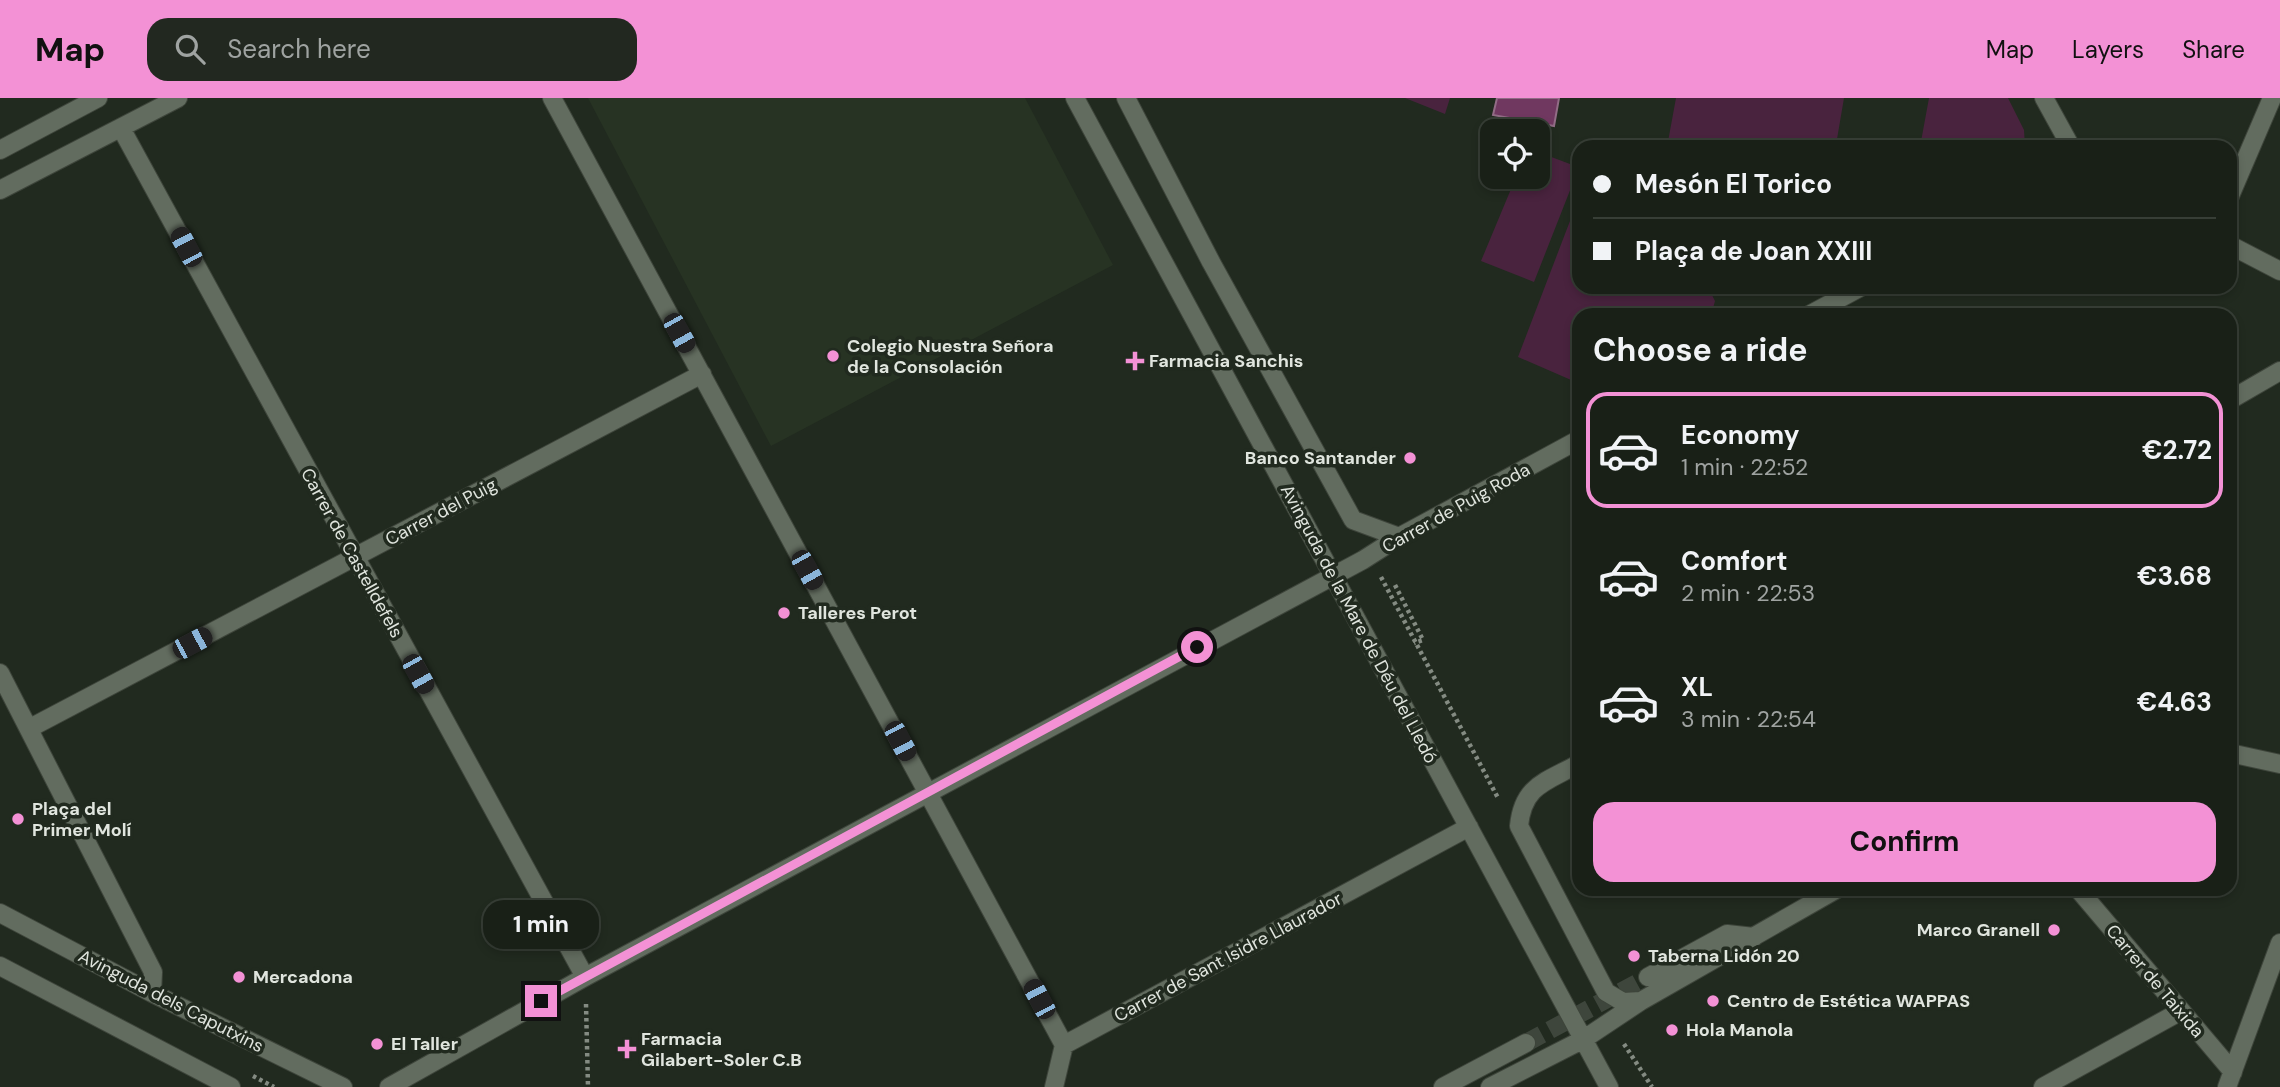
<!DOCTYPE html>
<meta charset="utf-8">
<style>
body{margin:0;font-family:"DM Sans",sans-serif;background:#222820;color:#f1f3f6;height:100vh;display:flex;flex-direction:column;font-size:26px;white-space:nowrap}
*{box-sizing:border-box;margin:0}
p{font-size:23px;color:#9fa3a1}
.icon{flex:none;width:38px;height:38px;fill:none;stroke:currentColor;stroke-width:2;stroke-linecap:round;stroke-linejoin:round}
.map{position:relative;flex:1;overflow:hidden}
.side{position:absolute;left:1572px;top:210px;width:665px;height:588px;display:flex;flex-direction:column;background:#192017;border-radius:21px;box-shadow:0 4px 10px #0003,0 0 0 2px #373e36}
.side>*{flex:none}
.top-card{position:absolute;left:1572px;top:42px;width:665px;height:154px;border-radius:21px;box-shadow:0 4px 10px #0003,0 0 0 2px #373e36;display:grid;align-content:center;height:154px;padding:0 21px;background:#192017}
.buttons{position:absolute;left:1480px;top:21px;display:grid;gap:14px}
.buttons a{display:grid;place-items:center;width:70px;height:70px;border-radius:14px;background:#192017;box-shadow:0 4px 10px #0003,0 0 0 2px #373e36;font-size:35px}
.end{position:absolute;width:32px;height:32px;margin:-16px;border:9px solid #f391d5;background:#111;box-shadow:0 0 0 4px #111}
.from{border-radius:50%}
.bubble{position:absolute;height:49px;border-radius:21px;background:#192017;box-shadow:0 4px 10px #0003,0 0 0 2px #373e36;font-size:23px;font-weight:700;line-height:49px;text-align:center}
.car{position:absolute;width:21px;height:42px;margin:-21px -10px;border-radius:9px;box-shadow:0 0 5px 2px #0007;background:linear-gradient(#222 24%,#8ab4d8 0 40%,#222 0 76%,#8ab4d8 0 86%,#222 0)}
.top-card b{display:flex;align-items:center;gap:24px;height:66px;font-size:26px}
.top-card b+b{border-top:2px solid #373e36}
.top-card i{width:18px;height:18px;background:#f1f3f6}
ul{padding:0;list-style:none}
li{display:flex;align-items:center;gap:21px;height:116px;margin:0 14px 10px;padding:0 7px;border:4px solid transparent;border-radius:21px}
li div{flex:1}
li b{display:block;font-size:26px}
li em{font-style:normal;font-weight:700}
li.selected{border-color:#f391d5}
li>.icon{width:63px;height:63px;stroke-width:1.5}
h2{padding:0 21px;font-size:32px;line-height:84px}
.cta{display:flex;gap:14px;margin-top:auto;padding:14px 21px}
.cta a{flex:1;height:80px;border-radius:21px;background:#f391d5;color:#111;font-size:28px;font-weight:700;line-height:80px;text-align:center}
header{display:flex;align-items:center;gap:42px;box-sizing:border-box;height:98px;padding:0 35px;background:#f391d5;color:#111}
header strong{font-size:33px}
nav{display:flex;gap:38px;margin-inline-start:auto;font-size:24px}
.search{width:490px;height:63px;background:#222820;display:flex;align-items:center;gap:18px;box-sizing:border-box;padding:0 24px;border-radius:21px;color:#9fa3a1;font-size:26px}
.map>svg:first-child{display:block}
.built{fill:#273323}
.green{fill:#49233e}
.water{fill:#703860;stroke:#926c86;stroke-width:2}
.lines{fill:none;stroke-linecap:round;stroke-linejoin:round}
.minor-tunnel{stroke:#3e463c;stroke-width:18;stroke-dasharray:18 9;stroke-linecap:butt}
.minor-casing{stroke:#3e453b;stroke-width:20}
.path{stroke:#848b82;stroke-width:4.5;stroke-dasharray:3.5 3.5;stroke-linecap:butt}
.minor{stroke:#626c5f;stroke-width:18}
.route{stroke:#f391d5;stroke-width:9}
.poi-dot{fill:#f391d5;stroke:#212a1f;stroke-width:2.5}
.labels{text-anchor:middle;stroke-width:7;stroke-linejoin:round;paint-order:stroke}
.poi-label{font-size:18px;font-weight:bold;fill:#e0e5de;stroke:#212a1f;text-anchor:start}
.street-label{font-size:18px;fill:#e0e5de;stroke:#212a1f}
</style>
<header>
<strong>Map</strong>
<div class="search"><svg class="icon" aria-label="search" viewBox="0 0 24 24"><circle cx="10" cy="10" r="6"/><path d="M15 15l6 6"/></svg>Search here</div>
<nav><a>Map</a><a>Layers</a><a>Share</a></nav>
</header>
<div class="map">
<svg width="2280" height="989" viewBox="0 0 2280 989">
<rect width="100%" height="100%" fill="#212a1f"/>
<path class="built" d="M588 0H1025L1113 167 771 348Z"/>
<path class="green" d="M1405 0H1450L1445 16Z
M1676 0H1844L1836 47 1808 42 1806 49H1667Z
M1929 0H2008L2024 32 2025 49H1920Z
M1538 54 1578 69V72L1534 184 1481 163 1516 79H1538Z
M1578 102V189H1708L1715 203 1711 217H1578V285L1518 259Z"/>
<path class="water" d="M1497 0H1559L1554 28 1493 17Z"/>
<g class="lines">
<path class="minor-tunnel" d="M1526 945 1648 879"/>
<g class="minor-casing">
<path id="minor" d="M552 0 1064 947
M1075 0 1609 989
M1126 0 1211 164 1353 422 1399 439
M2044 0 2071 49
M121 30 585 879
M0 52 98 0
M0 92 178 0
M2230 98 2272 0
M2230 147 2280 173
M1809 217 1861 189
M2230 302 2280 273
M0 575 153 874 152 895
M30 630 702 276
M2230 655 2280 666
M1578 666C1546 684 1523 687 1519 728L1606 894 1623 904 1641 903
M2078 791 2233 974
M0 815 152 895 343 989
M0 868 231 989
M1648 879 1727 836 1754 839
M389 989 585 879 1363 462 1399 439 1578 342
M1054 989 1064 947 1469 729
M1443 989 1526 945
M1490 989 1584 941 1641 903 1837 791
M2043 989 2181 913
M2227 989 2280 845"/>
</g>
<path class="path" d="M1381 479 1498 700
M1395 487 1423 542 1414 545
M586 906 588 989
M1624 946 1652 989
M253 978 274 989"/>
<use href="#minor" class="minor"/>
</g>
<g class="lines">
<path class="route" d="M541 903 1197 549"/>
</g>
<g class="poi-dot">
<circle cx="833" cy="258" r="7"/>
<path d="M1131.5 252.5h7v7h7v7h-7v7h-7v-7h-7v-7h7z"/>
<circle cx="1410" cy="360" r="7"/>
<circle cx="784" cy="515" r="7"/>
<circle cx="18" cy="721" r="7"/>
<circle cx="2054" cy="832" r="7"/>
<circle cx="1634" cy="858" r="7"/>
<circle cx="239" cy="879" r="7"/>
<circle cx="1713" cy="903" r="7"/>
<circle cx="1672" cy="932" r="7"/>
<circle cx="377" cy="946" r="7"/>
<path d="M623.5 940.5h7v7h7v7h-7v7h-7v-7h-7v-7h7z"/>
</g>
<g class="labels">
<g class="poi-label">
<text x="847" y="254">Colegio Nuestra Señora<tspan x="847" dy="21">de la Consolación</tspan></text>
<text x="1149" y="269">Farmacia Sanchis</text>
<text x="1396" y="366" text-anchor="end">Banco Santander</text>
<text x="798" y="521">Talleres Perot</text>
<text x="32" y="717">Plaça del<tspan x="32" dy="21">Primer Molí</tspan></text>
<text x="2040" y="838" text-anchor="end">Marco Granell</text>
<text x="1648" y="864">Taberna Lidón 20</text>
<text x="253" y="885">Mercadona</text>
<text x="1727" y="909">Centro de Estética WAPPAS</text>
<text x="1686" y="938">Hola Manola</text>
<text x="641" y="947">Farmacia<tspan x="641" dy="21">Gilabert-Soler C.B</tspan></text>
<text x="391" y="952">El Taller</text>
</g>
<g class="street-label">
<text transform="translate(1456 410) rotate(-29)" y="6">Carrer de Puig Roda</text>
<text transform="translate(441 414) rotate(-28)" y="6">Carrer del Puig</text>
<text transform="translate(352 455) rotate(61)" y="6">Carrer de Castelldefels</text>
<text transform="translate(1359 526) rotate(62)" y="6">Avinguda de la Mare de Déu del Lledó</text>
<text transform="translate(1228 859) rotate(-28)" y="6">Carrer de Sant Isidre Llaurador</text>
<text transform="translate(2155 883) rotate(50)" y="6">Carrer de Taixida</text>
<text transform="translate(171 903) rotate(27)" y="6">Avinguda dels Caputxins</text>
</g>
</g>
</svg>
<div class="buttons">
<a><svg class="icon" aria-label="locate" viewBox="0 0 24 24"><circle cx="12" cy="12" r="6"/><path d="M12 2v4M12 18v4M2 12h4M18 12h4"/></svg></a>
</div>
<i class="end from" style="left:1197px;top:549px"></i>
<i class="end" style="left:541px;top:903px"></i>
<div class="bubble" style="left:483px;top:802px;width:116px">1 min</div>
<i class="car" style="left:186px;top:149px;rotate:332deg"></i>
<i class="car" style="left:679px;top:235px;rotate:151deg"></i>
<i class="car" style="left:807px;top:472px;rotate:151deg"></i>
<i class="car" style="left:192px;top:545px;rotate:62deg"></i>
<i class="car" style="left:418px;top:576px;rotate:151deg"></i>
<i class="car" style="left:900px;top:643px;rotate:152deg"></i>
<i class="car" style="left:1039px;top:901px;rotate:332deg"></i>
<div class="top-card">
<b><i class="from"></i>Mesón El Torico</b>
<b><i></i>Plaça de Joan XXIII</b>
</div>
<section class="side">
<h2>Choose a ride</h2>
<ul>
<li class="selected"><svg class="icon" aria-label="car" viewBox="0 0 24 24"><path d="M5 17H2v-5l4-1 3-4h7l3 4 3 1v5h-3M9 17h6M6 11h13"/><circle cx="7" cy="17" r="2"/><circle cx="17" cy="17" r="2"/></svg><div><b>Economy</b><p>1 min · 22:52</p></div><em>€2.72</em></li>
<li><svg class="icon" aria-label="car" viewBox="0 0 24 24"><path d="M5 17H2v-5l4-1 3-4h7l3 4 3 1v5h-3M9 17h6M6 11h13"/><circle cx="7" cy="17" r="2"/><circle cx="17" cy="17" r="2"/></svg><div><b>Comfort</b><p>2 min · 22:53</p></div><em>€3.68</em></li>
<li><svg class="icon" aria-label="car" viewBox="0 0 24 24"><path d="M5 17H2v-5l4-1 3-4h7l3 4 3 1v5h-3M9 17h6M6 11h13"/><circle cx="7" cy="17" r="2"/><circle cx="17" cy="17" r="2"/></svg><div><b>XL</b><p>3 min · 22:54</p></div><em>€4.63</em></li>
</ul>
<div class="cta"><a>Confirm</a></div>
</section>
</div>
